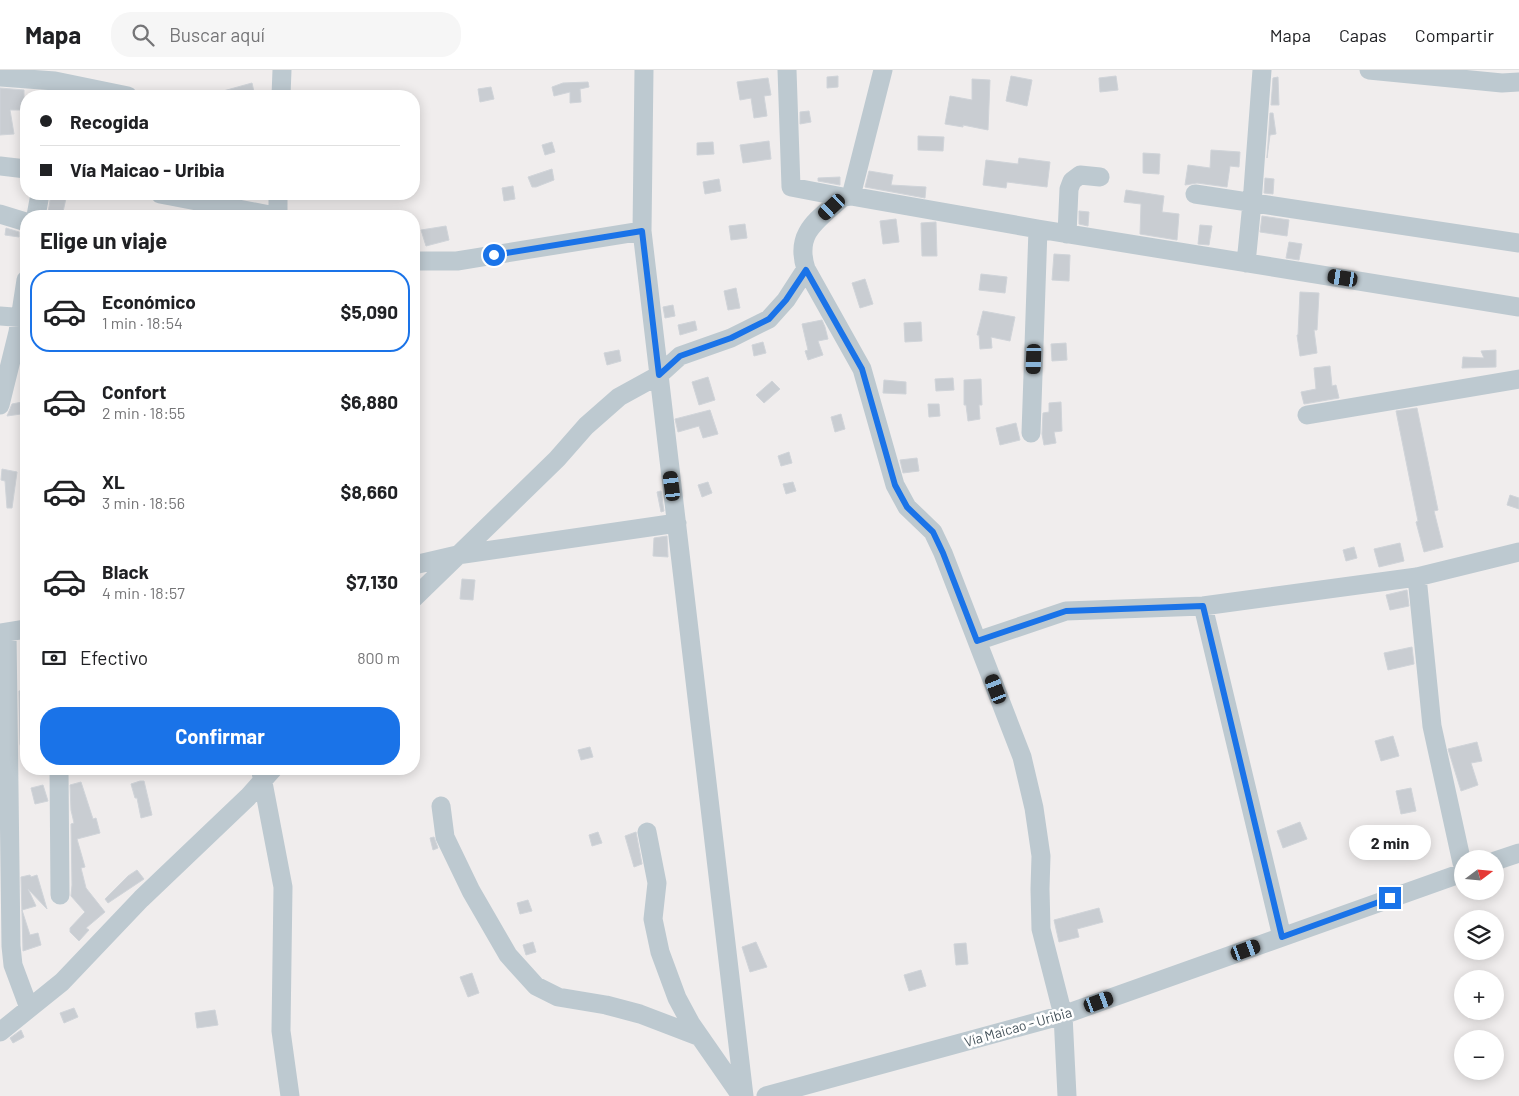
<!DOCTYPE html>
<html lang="es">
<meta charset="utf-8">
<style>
body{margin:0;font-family:Barlow,sans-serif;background:#f6f6f6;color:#202124;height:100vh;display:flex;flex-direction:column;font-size:19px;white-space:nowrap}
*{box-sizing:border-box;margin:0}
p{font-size:16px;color:#757577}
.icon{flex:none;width:28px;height:28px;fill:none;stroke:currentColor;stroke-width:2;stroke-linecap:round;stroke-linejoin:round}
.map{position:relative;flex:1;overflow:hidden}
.sheet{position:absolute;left:20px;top:140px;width:400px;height:565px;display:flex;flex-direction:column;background:#fff;border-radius:20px;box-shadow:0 2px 12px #0003}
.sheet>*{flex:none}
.banner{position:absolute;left:20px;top:20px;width:400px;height:110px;border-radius:20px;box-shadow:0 2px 12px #0003;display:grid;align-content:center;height:110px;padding:0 20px;background:#fff}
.needle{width:32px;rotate:74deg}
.buttons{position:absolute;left:1454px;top:780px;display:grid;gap:10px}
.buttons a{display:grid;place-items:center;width:50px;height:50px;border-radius:50%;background:#fff;box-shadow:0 2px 12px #0003;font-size:25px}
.end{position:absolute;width:22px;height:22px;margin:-11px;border:6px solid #1a73e8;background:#fff;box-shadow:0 0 0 2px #fff}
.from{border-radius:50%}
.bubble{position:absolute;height:35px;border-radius:18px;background:#fff;box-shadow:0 2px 12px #0003;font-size:16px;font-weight:700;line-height:35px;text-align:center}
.car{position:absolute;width:15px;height:30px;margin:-15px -8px;border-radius:6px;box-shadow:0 0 4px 1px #0007;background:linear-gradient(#222 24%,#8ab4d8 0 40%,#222 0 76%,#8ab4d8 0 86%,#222 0)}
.banner b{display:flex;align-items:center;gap:18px;height:48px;font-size:19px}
.banner b+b{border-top:1px solid #e0e0e0}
.banner i{width:12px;height:12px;background:#202124}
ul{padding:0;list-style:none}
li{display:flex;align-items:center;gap:15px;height:82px;margin:0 10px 8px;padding:0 10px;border:2px solid transparent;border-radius:20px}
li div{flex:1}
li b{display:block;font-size:19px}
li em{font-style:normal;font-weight:700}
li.active{border-color:#1a73e8}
li>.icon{width:45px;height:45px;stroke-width:1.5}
h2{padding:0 20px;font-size:22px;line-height:60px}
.pay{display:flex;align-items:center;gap:12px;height:55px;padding:0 20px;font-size:19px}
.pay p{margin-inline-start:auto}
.cta{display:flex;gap:10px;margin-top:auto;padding:10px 20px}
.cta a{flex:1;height:58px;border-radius:20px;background:#1a73e8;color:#fff;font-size:20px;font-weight:700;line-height:58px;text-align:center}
header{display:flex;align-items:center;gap:30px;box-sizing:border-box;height:70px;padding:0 25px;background:#fff;border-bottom:1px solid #e0e0e0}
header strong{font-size:24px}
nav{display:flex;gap:28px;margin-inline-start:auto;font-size:18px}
.search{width:350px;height:45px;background:#f6f6f6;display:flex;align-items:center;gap:12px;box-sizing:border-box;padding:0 18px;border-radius:20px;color:#757577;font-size:19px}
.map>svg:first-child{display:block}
.building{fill:#c9cdd2;stroke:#d0d4d9}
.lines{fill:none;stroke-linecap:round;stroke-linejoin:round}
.minor{stroke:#bdc9d0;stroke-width:19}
.route{stroke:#1a73e8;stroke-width:6}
.labels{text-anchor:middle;stroke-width:5;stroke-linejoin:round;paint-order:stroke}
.street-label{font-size:14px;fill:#45535b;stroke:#fff}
</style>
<header>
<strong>Mapa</strong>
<div class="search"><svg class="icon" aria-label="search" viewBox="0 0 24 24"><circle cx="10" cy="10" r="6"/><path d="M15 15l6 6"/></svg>Buscar aquí</div>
<nav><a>Mapa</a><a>Capas</a><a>Compartir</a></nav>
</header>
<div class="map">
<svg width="1519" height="1026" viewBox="0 0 1519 1026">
<rect width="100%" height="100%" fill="#f0eded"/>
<path class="building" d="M838 6V17L827 18V7Z
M1011 6 1032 10 1027 36 1006 31Z
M1116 6 1118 20 1100 22 1099 8Z
M1278 7 1279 35H1271L1273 8Z
M768 8 771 25 764 26 767 46 754 48 751 28 740 30 737 12Z
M972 9 990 10 988 60 963 55V57L945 54 950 26 972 30Z
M588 12 589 17 580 19 581 32 570 33V22L554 26 552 17 563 13Z
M252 13 255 26H217L216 23Z
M491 17 494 29 480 32 478 19Z
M0 18 24 20V40H10L14 64 0 65Z
M809 41 811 52 800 54V42Z
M1270 43H1273L1276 64 1270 65 1267 88Z
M918 66 944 67 943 81 918 80Z
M769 71 771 89 743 93 740 75Z
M552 72 555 82 545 85 542 75Z
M713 72 714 84 697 85V73Z
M1211 80 1240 82 1239 97 1230 96 1227 117 1197 113 1185 115 1188 95 1210 98Z
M1143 83 1160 84 1159 104 1143 103Z
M1019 88 1050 92 1047 117 1007 112 1006 118 983 115 986 90 1018 94Z
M552 99 554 110 536 117H532L528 107Z
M869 101 893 105 891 115 926 117 925 128 865 117Z
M840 107V115L818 111V108Z
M1265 108 1274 109 1273 124 1264 123Z
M719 109 721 121 705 124 703 112Z
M513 116 515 129 504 131 502 118Z
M1126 120 1164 126 1162 142 1179 144 1177 170 1140 164 1141 134 1124 132Z
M51 124H67L62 146 48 143Z
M1079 141 1089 142 1088 156 1079 154Z
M1262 146 1289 150 1287 166 1260 162Z
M896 149 899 172 883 174 880 151Z
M936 152 937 186H922L921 153Z
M745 154 747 168 731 170 729 156Z
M1200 155 1212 156 1209 175 1198 174Z
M446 156 449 170 426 176 421 160Z
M6 158 19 162V167L5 165Z
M1289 172 1302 174 1299 190 1286 188Z
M1054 184 1070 185 1069 211 1052 210Z
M981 204 1007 207 1005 223 979 220Z
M865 209 873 234 860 238 852 213Z
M736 218 740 238 728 240 724 221Z
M1300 222 1319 223 1317 260H1314L1317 283 1300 286 1297 265H1298Z
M673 235 675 246 665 248 663 237Z
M983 241 1015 247 1010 271 991 267 992 278 980 279 979 265H977Z
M822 250 825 257 828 269 818 271 823 285 808 290 805 281 808 280 802 254Z
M695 251 697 260 680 265 678 255Z
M921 252 922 271 905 272 904 253Z
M763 272 766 283 754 286 752 275Z
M1066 273 1067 290 1052 291 1051 274Z
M619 280 621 291 607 295 604 283Z
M1496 280V297L1462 298 1463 287 1484 288 1481 281Z
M1330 296 1332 316 1336 315 1339 328 1304 334 1301 322 1316 319 1314 298Z
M708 307 715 330 699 335 692 312Z
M953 308 954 320 936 321 935 309Z
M981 309 982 335H979L980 349 968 351 966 335H964V310Z
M884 310 906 312V324L883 323Z
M772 311 780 319 764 333 756 325Z
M22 332 21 344 7 346 12 334Z
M1061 332 1062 361 1054 362 1056 373 1044 375 1042 364 1043 343 1049 342V333Z
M928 334H939L940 346 929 347Z
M1417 338 1438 440 1434 441 1443 477 1424 482 1416 452 1418 451 1396 341Z
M710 340 718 364 703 368 699 356 678 362 675 349Z
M841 344 845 359 835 362 831 347Z
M1016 353 1020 370 1000 375 996 358Z
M789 382 792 393 781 396 778 386Z
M917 388 919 401 903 403 900 390Z
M2 399 17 402 12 438H7L5 411 1 410Z
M708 412 712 423 702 427 698 415Z
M793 412 796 421 786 424 783 414Z
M661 421 664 441 661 442 657 422Z
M1510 425 1519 428V439L1507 435Z
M667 466 668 487 653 486 654 468Z
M1400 473 1404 491 1379 497 1374 479Z
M1354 477 1357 488 1346 491 1343 480Z
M462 509 475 510 473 530 460 529Z
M1407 520 1409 536 1390 540 1386 525Z
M1412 577 1414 594 1388 600 1384 583Z
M24 620 26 633 22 634 26 645V688H24L20 674 19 621Z
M1393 666 1399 686 1381 691 1375 671Z
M1477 672 1482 691 1471 693 1478 715 1461 721 1448 679Z
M590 677 593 687 581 690 578 680Z
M140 711H144L152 745 141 748 137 728H135L131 714Z
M81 712 93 749 96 748 100 763 77 769 85 797 81 798 86 818 105 842 86 858 89 860 79 871 70 862V858L85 842 71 826 72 815 71 754 74 753 71 740 70 715Z
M43 715 48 731 35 734 31 718Z
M1411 718 1416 741 1401 744 1396 721Z
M1300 752 1307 769 1283 778 1277 761Z
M598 762 602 773 592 776 589 765Z
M636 762 642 794 634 797 625 766Z
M434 767 438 778 433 780 430 768Z
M137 800 144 809 108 833 105 829 128 806Z
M30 805 31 807 37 805 47 839 28 819 36 836 22 840 30 865 38 863 41 875 23 881 21 807Z
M528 830 532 841 520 844 517 833Z
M1099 838 1103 852 1077 859 1079 867 1059 872 1054 850Z
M533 872 536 882 526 885 523 875Z
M756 872 767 897 750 902 742 877Z
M966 873 968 894 956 895 954 874Z
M921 900 926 916 909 921 904 905Z
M472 903 479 923 468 927 460 907Z
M74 938 78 947 64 953 60 943Z
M215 940 218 955 197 958 195 943Z
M21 960 24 967 13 973 10 968Z"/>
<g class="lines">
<path class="minor" d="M644 0 642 161 744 1026
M787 0 791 117 843 127 851 126 1038 159 1519 237
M1369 0 1502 13 1519 12
M0 7 55 11 128 26
M281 26 282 0
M0 96 26 99
M160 124 275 146
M1195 124 1519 173
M851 126 883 0
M843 127C818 150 794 162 806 199L862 299 895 415 907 437 933 462 943 483 1022 687 1034 738 1041 786 1040 819 1041 859 1063 945 1067 1026
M0 144 26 152
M36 146 40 124
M278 146V124
M1067 164 1069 119 1072 111 1080 105 1100 107
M414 191H457L642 161
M1246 193 1252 133 1262 0
M0 246 26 248
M0 335 18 262 26 210
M1307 345 1519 309
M1031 363 1038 159
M414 495 457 485 677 453
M1417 507 1432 656 1462 793
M414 528 557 389 586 356 619 327 659 305 680 286 731 268 769 249 786 230 806 199
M1203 536 1282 867
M7 562 11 876 13 895 29 938
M0 563 26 559
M977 571 1066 541 1203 536 1417 507 1519 482
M59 699 60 825
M261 702 283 817 281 961 290 1026
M441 736 445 767 471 821 508 885 536 916 558 927 606 935 640 944 700 967
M647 762 657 813 653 849 660 882 677 928 691 954 741 1026
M1495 791 1519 783
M0 962 62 912 141 829 248 727 273 699
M766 1026 1063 945 1462 803"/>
</g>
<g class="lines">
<path class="route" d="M494 185 642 161 659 305 680 286 731 268 769 249 786 230 806 200 862 299 895 415 907 437 933 462 943 483 977 571 1066 541 1203 536 1282 867 1390 828"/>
</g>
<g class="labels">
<g class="street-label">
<text transform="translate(1018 957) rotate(-16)" y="5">Vía Maicao - Uribia</text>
</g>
</g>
</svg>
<div class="buttons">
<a><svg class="needle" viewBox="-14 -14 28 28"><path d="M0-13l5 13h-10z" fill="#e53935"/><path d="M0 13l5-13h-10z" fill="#757577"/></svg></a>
<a><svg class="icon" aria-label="layers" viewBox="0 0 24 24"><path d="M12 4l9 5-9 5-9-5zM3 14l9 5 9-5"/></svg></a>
<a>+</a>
<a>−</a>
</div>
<i class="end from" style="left:494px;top:185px"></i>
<i class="end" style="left:1390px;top:828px"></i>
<div class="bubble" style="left:1349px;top:755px;width:82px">2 min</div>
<i class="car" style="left:832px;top:137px;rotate:227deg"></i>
<i class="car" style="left:1343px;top:208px;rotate:279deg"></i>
<i class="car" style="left:1034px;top:289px;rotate:182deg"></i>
<i class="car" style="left:672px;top:416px;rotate:353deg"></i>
<i class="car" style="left:996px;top:619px;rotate:339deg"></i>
<i class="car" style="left:1246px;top:880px;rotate:70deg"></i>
<i class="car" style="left:1099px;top:932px;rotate:70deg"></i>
<div class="banner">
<b><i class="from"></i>Recogida</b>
<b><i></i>Vía Maicao - Uribia</b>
</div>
<section class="sheet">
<h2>Elige un viaje</h2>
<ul>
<li class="active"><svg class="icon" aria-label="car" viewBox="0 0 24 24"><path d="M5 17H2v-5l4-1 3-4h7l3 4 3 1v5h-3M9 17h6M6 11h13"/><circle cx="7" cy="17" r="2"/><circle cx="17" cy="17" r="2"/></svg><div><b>Económico</b><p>1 min · 18:54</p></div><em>$5,090</em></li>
<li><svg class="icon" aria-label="car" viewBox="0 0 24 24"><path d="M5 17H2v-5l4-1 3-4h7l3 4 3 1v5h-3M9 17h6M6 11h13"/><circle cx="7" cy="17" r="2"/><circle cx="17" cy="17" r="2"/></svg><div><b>Confort</b><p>2 min · 18:55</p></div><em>$6,880</em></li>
<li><svg class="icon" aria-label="car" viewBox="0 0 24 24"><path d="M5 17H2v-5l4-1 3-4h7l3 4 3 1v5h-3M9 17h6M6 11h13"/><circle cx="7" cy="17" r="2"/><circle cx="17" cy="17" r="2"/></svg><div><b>XL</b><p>3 min · 18:56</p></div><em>$8,660</em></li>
<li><svg class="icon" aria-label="car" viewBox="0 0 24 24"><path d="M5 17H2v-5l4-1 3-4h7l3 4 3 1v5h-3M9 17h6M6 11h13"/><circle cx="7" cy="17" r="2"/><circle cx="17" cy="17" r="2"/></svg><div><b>Black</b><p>4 min · 18:57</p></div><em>$7,130</em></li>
</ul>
<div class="pay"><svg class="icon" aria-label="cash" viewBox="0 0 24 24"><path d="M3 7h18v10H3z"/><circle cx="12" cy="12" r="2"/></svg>Efectivo<p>800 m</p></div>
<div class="cta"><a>Confirmar</a></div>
</section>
</div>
